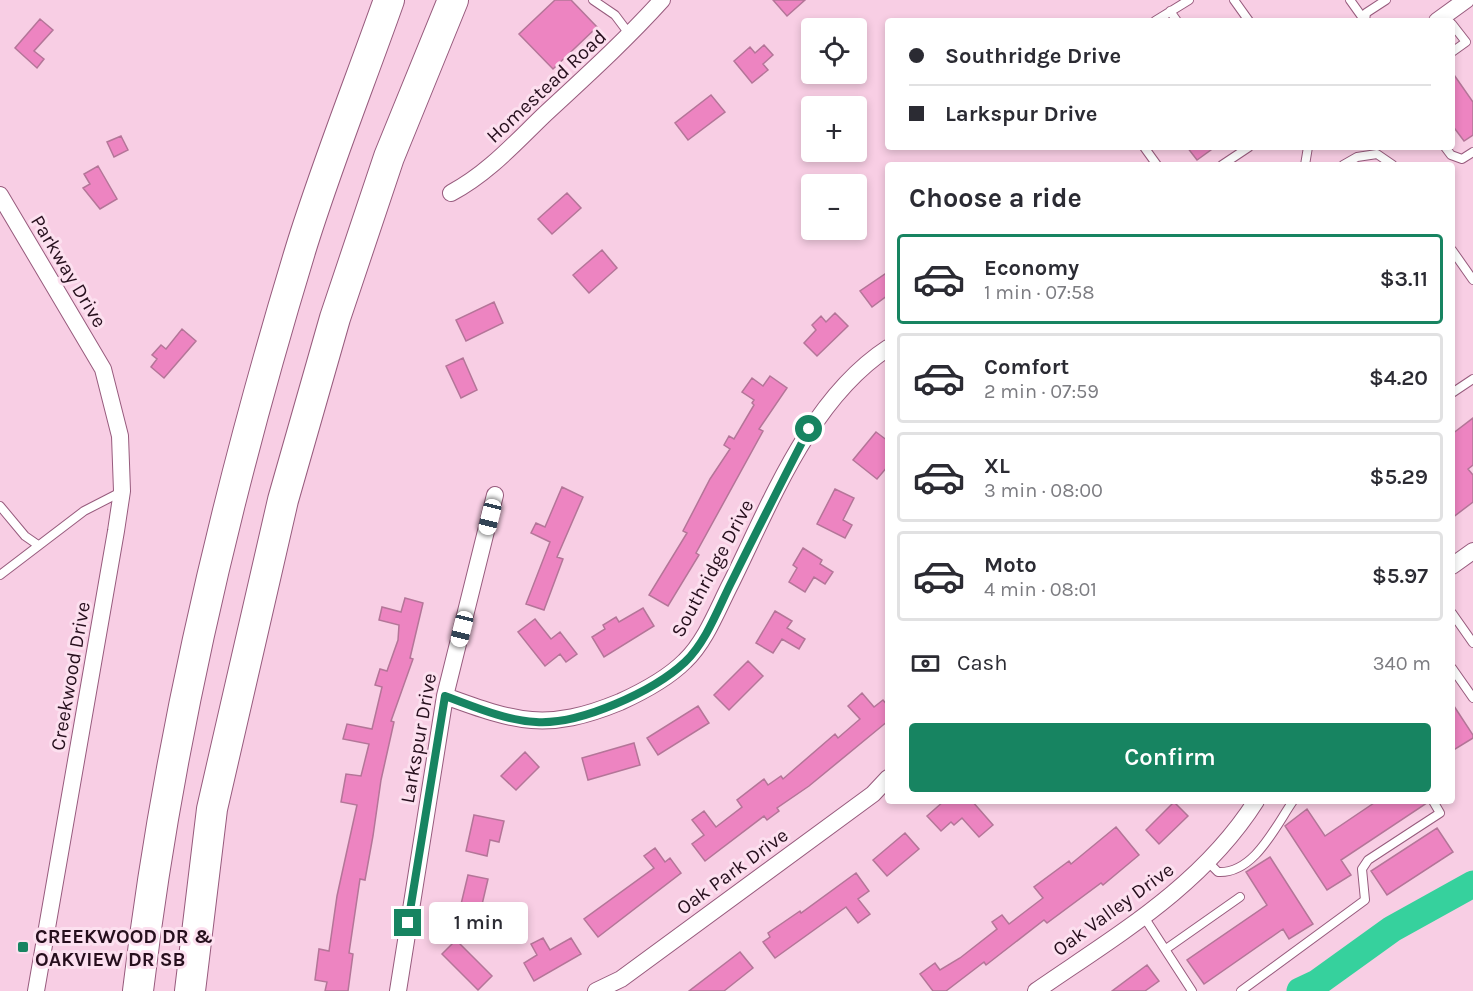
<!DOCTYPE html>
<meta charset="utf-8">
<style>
body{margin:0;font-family:Karla,sans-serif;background:#f2f2f3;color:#2b2b33;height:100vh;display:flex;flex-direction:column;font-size:22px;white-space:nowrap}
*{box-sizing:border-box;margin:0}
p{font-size:20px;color:#7c7c81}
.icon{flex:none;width:33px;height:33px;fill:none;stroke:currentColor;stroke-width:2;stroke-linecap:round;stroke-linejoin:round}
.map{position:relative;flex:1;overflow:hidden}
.drawer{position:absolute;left:885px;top:162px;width:570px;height:642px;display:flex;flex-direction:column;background:#fff;border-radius:6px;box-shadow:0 3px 9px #0003}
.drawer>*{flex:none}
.guide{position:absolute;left:885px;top:18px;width:570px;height:132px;border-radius:6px;box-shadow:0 3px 9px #0003;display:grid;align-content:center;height:132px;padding:0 24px;background:#fff}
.fabs{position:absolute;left:801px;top:18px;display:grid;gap:12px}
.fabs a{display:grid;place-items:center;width:66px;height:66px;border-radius:6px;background:#fff;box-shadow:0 3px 9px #0003;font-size:30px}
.end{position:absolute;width:27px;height:27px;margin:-14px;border:8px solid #178461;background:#fff;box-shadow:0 0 0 3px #fff}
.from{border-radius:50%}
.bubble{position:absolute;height:42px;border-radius:6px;background:#fff;box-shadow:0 3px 9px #0003;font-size:20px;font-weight:600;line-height:42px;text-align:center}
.car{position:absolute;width:18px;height:36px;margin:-18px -9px;border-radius:8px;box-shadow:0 0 4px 2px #0007;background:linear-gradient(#fff 24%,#345 0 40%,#fff 0 76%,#345 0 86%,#fff 0)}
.guide b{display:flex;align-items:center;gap:21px;height:57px;font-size:22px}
.guide b+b{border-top:2px solid #e1e1e2}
.guide i{width:15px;height:15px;background:#2b2b33}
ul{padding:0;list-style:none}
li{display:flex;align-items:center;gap:18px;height:90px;margin:0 12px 9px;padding:0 12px;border:3px solid #e1e1e2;border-radius:6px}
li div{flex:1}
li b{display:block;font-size:22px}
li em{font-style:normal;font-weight:600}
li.on{border-color:#178461}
li>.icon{width:54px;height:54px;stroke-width:1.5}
h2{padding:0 24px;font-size:27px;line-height:72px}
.pay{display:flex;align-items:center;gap:15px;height:66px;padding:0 24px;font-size:22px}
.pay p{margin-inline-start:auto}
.button{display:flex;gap:12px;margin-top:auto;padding:12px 24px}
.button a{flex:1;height:69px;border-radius:6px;background:#178461;color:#fff;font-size:24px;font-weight:600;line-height:69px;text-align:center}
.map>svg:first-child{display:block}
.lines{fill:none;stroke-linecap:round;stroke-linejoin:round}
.river{stroke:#36d19d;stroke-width:27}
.building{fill:#ed84c1;stroke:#b47598;stroke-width:1.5}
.lane-casing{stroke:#975b7d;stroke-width:10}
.street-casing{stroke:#975b7d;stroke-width:18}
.highway-casing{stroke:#975b7d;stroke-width:32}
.lane{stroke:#fff;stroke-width:8}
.street{stroke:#fff;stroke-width:16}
.highway{stroke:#fff;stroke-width:30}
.route{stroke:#178461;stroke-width:8}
.poi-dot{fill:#178461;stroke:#fce0ef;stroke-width:2}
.labels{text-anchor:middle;stroke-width:6;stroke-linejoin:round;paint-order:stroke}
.street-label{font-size:20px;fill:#260f1d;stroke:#fce0ef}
.poi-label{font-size:20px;font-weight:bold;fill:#260f1d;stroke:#fce0ef;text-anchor:start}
</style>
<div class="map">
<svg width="1473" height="991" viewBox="0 0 1473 991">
<rect width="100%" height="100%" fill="#f8cee4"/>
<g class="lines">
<path class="river" d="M1300 991 1317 983 1392 929 1473 884"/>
</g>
<path class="building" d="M555 0H571L597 27 553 69 519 34Z
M773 0H805L787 16Z
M40 19 53 30 34 51 44 59 37 68 15 48Z
M764 45 773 55 763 64 768 70 752 83 734 61 750 47 755 53Z
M1452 72 1473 102V135L1464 141 1452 125Z
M711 95 725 112 688 140 675 123Z
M121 136 128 150 114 157 107 142Z
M1187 147H1215L1197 160Z
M98 166 117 199 100 209 83 188 90 184 84 174Z
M567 193 581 208 552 234 538 219Z
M602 250 617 268 589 293 573 275Z
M888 272V295L872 307 860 291Z
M494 302 503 323 466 341 456 320Z
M835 313 848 326 817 356 804 343 816 330 812 325 821 316 826 322Z
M182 329 196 341 164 378 151 367 157 359 152 355 161 345 166 349Z
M463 358 477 390 461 398 446 366Z
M770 376 787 388 759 429 763 431 696 553 699 555 668 606 649 595 687 533 683 531 710 479 730 449 724 445 729 436 734 439 754 405 752 403 754 400 742 392 752 378 763 386Z
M1473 418V465L1468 469 1473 475V502L1452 518V434Z
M876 432 888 441V466L877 479 853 460Z
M562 487 583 497 557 557 563 559 544 610 526 604 550 542 531 533 536 523 545 527Z
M835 489 854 498 843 520 852 525 845 538 817 524Z
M803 548 822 560 820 564 833 572 825 584 814 577 805 592 789 582 797 568 793 565Z
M405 598 423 603 410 658 413 659 391 721 394 722 381 780 373 836 365 880 360 879 349 953 353 954 348 991H325L327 982 315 980 319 949 329 951 337 896 357 805 341 802 346 774 361 776 369 744 343 739 347 724 372 729 382 687 375 685 380 669 387 671 398 640 399 625 379 620 382 607 401 612Z
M643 608 654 626 604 657 592 637 605 629 603 625 616 617 619 622Z
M775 611 792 621 787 628 805 639 799 649 782 639 773 653 756 643Z
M535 619 551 639 560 632 577 654 566 662 560 654 545 666 518 632Z
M748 661 763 676 729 710 714 695Z
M862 693 874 707 883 700 888 706V721L809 786 777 808 779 811 767 820 764 816 705 861 692 844 704 835 692 820 704 811 716 827 742 807 737 800 764 779 768 785 781 776 783 779 835 734 838 738 860 719 848 706Z
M1452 703 1473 735V738L1452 751Z
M698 706 709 723 658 755 647 738Z
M634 743 640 765 588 780 582 758Z
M525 752 539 767 516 790 501 776Z
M944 801H972L993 825 979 837 962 818 954 825 951 822 941 831 927 816Z
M1377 801 1427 803 1341 860 1351 875 1327 890 1285 826 1307 809 1325 836Z
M1174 802 1188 816 1159 844 1146 830Z
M474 815 504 821 499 842 490 840 487 856 466 851Z
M1116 827 1139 855 1103 885 1101 883 1047 923 1044 920 986 965 984 962 946 991H933L920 974 935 963 940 970 960 958 997 929 992 922 1002 915 1009 924 1043 898 1034 887 1069 861 1071 864Z
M1437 828 1453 852 1387 895 1371 871Z
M905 833 919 849 887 876 873 860Z
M655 848 665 862 670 858 681 873 598 937 584 919 654 868 644 856Z
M1270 857 1313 924 1289 939 1283 929 1204 984 1187 960 1267 905 1246 872Z
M856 873 869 891 858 899 870 914 858 923 846 907 775 958 763 942 770 937 768 933 800 911 801 913Z
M468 875 488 879 477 926 457 921Z
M543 938 550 950 571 938 581 954 534 981 524 963 537 955 531 944Z
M456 940 492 976 478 990 442 954Z
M740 952 753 968 724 991H689Z
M1147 965 1159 981 1145 991H1112Z"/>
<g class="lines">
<g class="lane-casing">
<path id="lane" d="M593 0 615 15 630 35
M1234 0 1249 21
M1350 0 1365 21
M1170 11 1177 21
M1155 21 1189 0
M1365 21 1366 13 1386 0
M1452 24 1466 42 1452 52
M1144 147 1157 165
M1445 147 1451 155 1462 159 1473 152
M1222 165 1249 147
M1305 165 1308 147
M1343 165 1357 157 1377 154 1393 165
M1452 250 1473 280
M1452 393 1473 379
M0 506 25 536 38 545
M0 575 84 511 121 492
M1452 613 1473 643
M1452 668 1473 698
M1208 862 1218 872C1254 874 1275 827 1293 801
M1144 917 1192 991
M1166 949 1240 897
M1241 991 1365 900 1362 869 1368 860 1440 813 1433 801"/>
</g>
<g class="street-casing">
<path id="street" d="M1437 21 1466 0
M451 193C487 174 514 144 543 116 584 78 625 41 662 0
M0 195 103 369 120 436 122 491 116 531 36 991
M1452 566 1473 551
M445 696C516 722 547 732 620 702 642 692 667 679 685 661 706 641 718 608 731 583 771 502 810 399 888 348
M398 991 445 696 495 495
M596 991 621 979 873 794 888 778
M1036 991C1117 935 1202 886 1256 801"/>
</g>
<g class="highway-casing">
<path id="highway" d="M138 991C168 738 227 491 301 248 327 164 360 82 389 0
M190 991 212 809 283 500 335 318 389 157 453 0"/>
</g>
<use href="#lane" class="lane"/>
<use href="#street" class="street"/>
<use href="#highway" class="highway"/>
</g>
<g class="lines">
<path class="route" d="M408 923 445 696C475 707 504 720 536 722 580 725 654 691 685 662 707 641 719 606 733 579 758 529 783 479 809 429"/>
</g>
<rect class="poi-dot" x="17" y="941" width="12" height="12" rx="3"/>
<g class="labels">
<g class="street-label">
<text transform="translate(546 86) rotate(-43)" y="7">Homestead Road</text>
<text transform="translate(69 271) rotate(59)" y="7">Parkway Drive</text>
<text transform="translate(712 568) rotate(-62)" y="7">Southridge Drive</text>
<text transform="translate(70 676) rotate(-80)" y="7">Creekwood Drive</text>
<text transform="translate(418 738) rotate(-80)" y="7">Larkspur Drive</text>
<text transform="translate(732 871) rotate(-36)" y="7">Oak Park Drive</text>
<text transform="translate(1113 909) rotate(-36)" y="7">Oak Valley Drive</text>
</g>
<g class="poi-label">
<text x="35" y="943">CREEKWOOD DR &amp;<tspan x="35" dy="23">OAKVIEW DR SB</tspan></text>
</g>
</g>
</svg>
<div class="fabs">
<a><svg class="icon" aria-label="locate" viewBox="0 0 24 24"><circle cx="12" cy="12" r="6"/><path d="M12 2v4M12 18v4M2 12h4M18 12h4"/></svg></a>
<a>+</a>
<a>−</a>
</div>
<i class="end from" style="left:809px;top:429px"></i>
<i class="end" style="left:408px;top:923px"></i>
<div class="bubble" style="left:429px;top:902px;width:99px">1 min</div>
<i class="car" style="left:490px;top:517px;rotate:194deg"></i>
<i class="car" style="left:462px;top:629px;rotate:194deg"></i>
<div class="guide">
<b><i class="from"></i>Southridge Drive</b>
<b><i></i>Larkspur Drive</b>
</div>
<section class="drawer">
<h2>Choose a ride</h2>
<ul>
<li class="on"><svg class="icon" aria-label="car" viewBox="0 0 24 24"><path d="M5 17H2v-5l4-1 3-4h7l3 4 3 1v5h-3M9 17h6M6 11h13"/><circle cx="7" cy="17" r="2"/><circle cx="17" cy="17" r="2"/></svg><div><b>Economy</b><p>1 min · 07:58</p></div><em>$3.11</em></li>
<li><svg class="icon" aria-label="car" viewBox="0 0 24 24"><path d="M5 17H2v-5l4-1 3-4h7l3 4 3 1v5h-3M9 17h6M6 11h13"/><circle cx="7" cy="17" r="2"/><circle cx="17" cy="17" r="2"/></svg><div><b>Comfort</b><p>2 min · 07:59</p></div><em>$4.20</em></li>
<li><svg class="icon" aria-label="car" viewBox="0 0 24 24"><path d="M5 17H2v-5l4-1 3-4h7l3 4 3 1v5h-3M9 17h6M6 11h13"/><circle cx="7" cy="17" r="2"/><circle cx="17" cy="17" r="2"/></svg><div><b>XL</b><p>3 min · 08:00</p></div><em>$5.29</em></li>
<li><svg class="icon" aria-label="car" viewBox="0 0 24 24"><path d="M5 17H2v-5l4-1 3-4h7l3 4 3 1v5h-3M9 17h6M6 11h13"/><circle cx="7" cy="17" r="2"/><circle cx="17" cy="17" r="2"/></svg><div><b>Moto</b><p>4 min · 08:01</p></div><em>$5.97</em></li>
</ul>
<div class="pay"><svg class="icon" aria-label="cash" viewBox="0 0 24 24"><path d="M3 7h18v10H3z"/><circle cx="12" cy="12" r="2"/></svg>Cash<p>340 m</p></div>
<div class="button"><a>Confirm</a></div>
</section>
</div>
